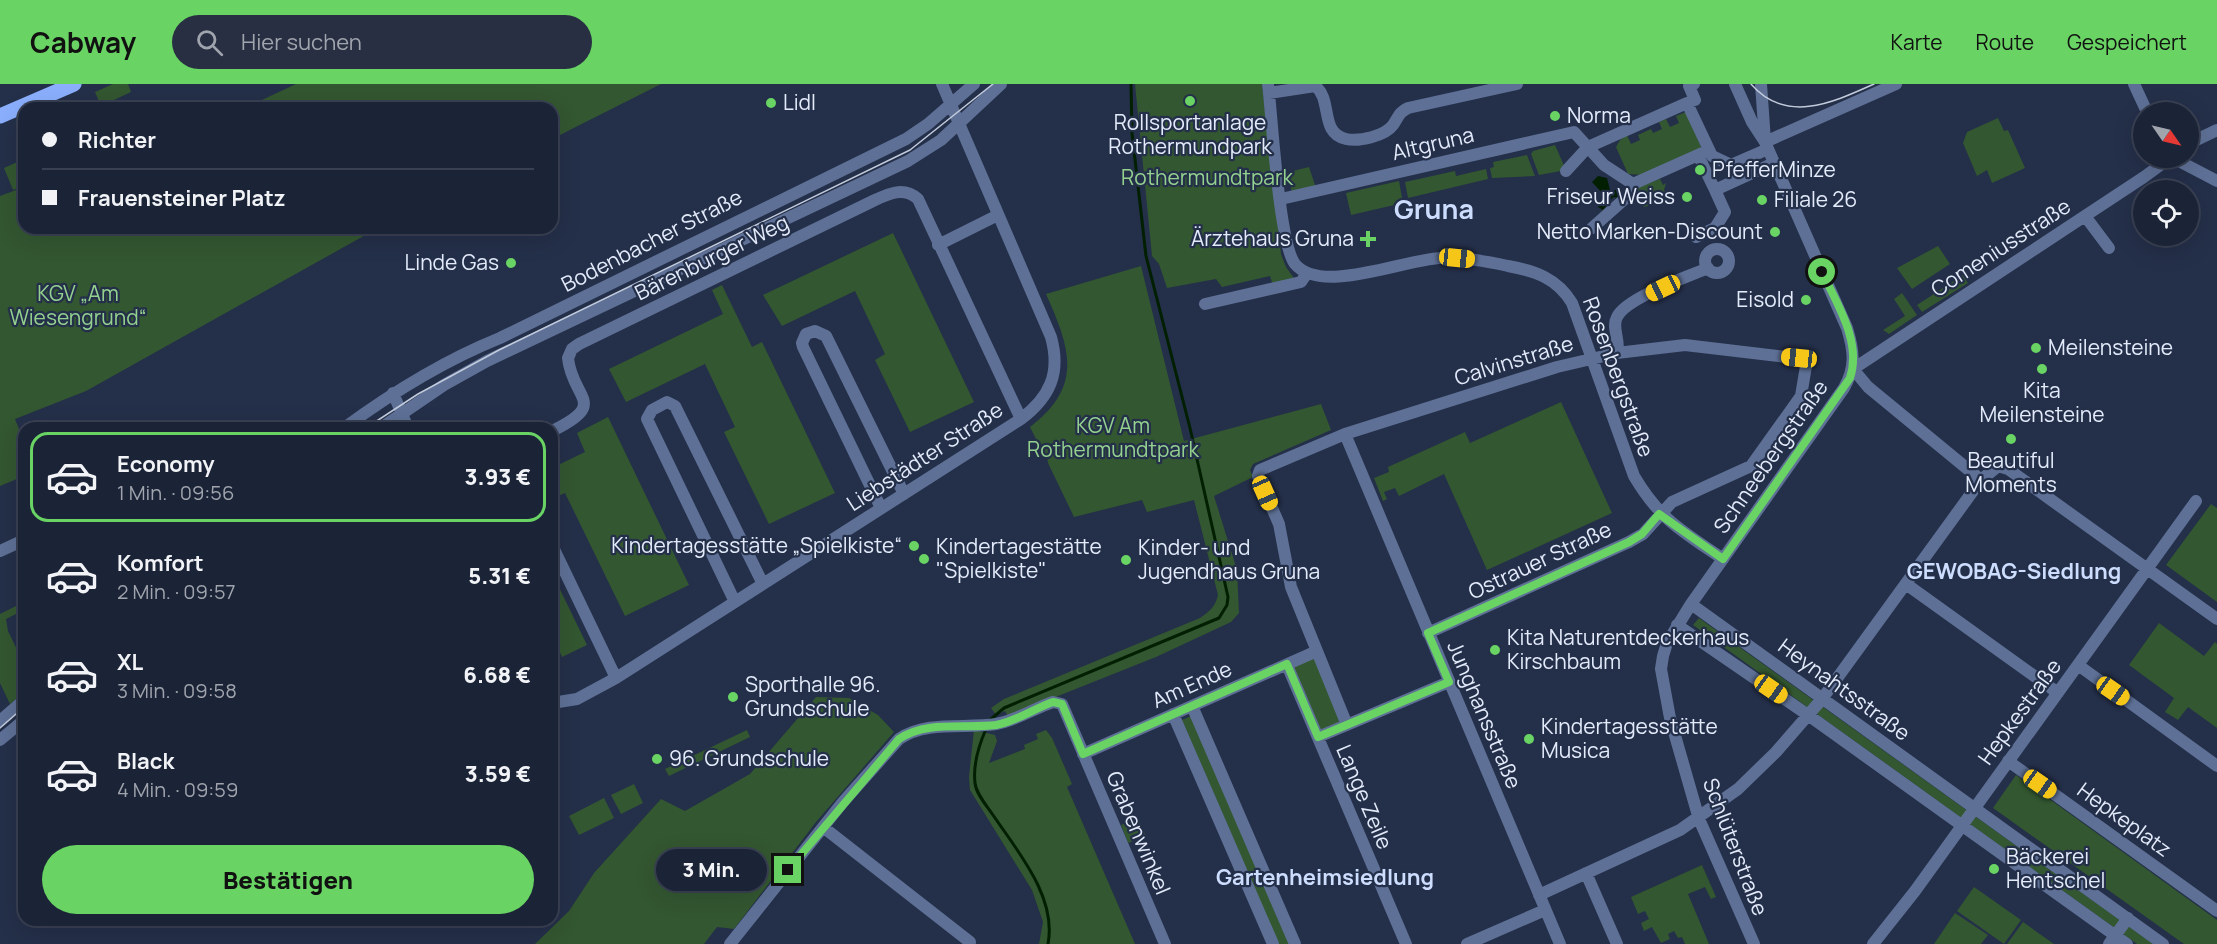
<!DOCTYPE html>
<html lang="de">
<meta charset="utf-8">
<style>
body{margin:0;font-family:Manrope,sans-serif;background:#282f42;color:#f1f3f6;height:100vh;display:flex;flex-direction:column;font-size:22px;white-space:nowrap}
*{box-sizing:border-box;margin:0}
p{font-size:20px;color:#a0a4ad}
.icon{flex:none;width:33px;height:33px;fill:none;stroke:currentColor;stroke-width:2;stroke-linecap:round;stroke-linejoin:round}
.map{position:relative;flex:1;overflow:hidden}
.sheet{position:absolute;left:18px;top:338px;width:540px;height:504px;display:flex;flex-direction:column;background:#1b2337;border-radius:18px;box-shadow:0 6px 24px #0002,0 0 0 2px #394052}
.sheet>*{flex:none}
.banner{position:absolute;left:18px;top:18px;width:540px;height:132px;border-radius:18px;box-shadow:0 6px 24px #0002,0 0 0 2px #394052;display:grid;align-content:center;height:132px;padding:0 24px;background:#1b2337}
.needle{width:39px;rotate:124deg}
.tools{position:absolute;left:2133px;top:18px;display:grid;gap:12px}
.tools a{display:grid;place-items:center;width:66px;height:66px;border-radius:50%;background:#1b2337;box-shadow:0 6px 24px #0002,0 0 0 2px #394052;font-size:30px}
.end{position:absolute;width:27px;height:27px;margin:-14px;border:8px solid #69d364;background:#111;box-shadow:0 0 0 3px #111}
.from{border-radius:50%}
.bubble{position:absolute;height:42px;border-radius:21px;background:#1b2337;box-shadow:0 6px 24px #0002,0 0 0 2px #394052;font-size:20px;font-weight:800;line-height:42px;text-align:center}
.car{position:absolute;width:18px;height:36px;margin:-18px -9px;border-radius:8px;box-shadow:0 0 4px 2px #0007;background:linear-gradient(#f5c518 24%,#345 0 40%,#f5c518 0 76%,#345 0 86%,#f5c518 0)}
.banner b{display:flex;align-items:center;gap:21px;height:57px;font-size:22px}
.banner b+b{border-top:2px solid #394052}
.banner i{width:15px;height:15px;background:#f1f3f6}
ul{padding:10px 0 0;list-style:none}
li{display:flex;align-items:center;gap:18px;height:90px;margin:0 12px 9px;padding:0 12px;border:3px solid transparent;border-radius:18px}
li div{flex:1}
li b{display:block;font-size:22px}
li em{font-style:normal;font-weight:800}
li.on{border-color:#69d364}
li>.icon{width:54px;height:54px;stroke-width:1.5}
.action{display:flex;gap:12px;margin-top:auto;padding:12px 24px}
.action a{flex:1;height:69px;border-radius:36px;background:#69d364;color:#111;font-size:24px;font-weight:800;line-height:69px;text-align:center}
header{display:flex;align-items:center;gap:36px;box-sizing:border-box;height:84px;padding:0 30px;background:#69d364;color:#111}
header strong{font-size:28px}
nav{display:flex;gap:33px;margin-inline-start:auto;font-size:21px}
.search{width:420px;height:54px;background:#282f42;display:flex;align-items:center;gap:15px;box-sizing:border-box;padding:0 21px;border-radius:33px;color:#a0a4ad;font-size:22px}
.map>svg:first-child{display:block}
.green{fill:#335731}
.water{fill:#021f02}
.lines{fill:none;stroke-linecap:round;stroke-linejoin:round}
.stream{stroke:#021f02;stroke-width:3}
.minor{stroke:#5e7096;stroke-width:12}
.major{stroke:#8baffd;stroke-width:15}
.tram{stroke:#c2cbdc;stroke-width:1.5}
.route{stroke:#69d364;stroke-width:8}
.poi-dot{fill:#69d364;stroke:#242f49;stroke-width:2}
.labels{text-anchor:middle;stroke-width:4.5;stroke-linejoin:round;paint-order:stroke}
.poi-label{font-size:21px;fill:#e3ebfb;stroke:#242f49;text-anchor:start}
.street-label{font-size:21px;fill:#e3ebfb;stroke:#242f49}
.park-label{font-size:21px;fill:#94d18f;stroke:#242f49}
.neighbourhood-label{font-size:22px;font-weight:bold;fill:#cdddfe;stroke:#242f49}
.district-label{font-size:27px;font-weight:bold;fill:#cdddfe;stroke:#242f49}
</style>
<header>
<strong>Cabway</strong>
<div class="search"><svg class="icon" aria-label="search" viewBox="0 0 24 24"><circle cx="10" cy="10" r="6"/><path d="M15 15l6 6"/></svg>Hier suchen</div>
<nav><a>Karte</a><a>Route</a><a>Gespeichert</a></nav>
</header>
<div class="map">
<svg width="2217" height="860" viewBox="0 0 2217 860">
<rect width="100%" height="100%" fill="#242f49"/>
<path class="green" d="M113 0H128L131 8 101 22 95 8Z
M296 0H661L552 55V24H245Z
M1135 0H1262L1281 170 1286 183 1296 197 1273 202 1270 192 1222 203 1216 195 1167 204 1159 180 1152 172Z
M1686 28 1702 65 1645 91 1628 90 1616 63 1620 56 1627 51 1631 60 1640 56 1638 51 1651 45 1653 49 1662 45 1659 38 1666 35 1670 43 1679 39 1676 32Z
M1998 34 2004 47 2008 46 2025 84 1992 99 1987 86 1977 92 1963 59 1967 48Z
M1555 61 1566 86 1539 91 1531 70 1533 67Z
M1527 71 1535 92 1492 94 1490 84 1494 83 1493 78Z
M24 75V102L13 106 4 84Z
M1309 83 1317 107 1292 112 1289 88Z
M1486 85 1488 95 1408 114 1405 98 1455 87 1456 92Z
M1660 95 1663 101 1666 99 1664 106 1668 111 1676 115 1644 123 1635 104Z
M1399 97 1403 119 1351 131 1346 109Z
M24 103V144H378L86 307 15 335 24 358V392L0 402V112Z
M893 149 974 318 910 348 875 276 885 270 855 207 782 242 763 211Z
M1938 162 1950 180 1912 205 1897 184Z
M1141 182 1184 357 1321 320 1331 346 1253 380 1250 386 1253 393 1214 412 1237 486 1239 529 1231 538 1156 573 1008 632 1005 627 996 631 991 624 1004 615 1200 534C1210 527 1215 523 1218 511L1194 416 1147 428 1142 416 1074 433 1048 379 1047 372 1044 371 1030 343C1084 302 1070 264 1046 210Z
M1963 191 1968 199 1922 228 1917 221Z
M722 201 752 263 762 258 835 409 769 440 724 348 735 343 705 280 626 318 609 285 723 230 712 206Z
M1902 209 1917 231 1889 250 1883 246 1905 232 1894 215Z
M1561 318 1612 429 1487 486 1444 390 1399 412 1395 404 1384 408 1387 415 1383 417 1374 394 1389 388 1388 383 1465 348 1470 359Z
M608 333 689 501 625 532 565 409 552 415V384L585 368 577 349Z
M2211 420 2217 424V518L2166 481Z
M552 489 587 561 562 573 552 551Z
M24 518V526L6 535 8 547 24 580V608L10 620 0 599V530Z
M1699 534 2153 860H2137L1693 541Z
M2159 539 2204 572 2215 558 2217 560V644L2188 623 2178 636 2165 628 2174 614 2129 581Z
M1314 574 1340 636 1338 640 1322 646 1318 644 1294 583Z
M816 613 849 614 878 631 894 648 816 738 734 845 717 843 704 860H535L569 827 594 789 661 715 685 727 750 690Z
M1191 632 1289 860H1278L1182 636Z
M747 646 750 653 669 692 665 685Z
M974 646 995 651 997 657 989 679 1025 665 1024 661 1038 655 1036 650 1046 646 1052 654 1072 700 1067 703 1135 860H1039L1043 838 1032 806 970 706 969 693Z
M2016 691 2217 836V860H2184L1993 724Z
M634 700 643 719 621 730 611 711Z
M604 714 614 734 579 751 569 732Z
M1138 734 1146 752 1128 759 1121 741Z
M1702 781 1716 813 1711 815 1705 803 1688 810 1709 860H1685L1682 853 1678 854 1674 847 1668 850 1670 855 1661 859 1652 843 1644 847 1641 839 1649 835 1645 827 1638 830 1631 813Z
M1974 803 2021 836 2004 860 1957 827Z
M1955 829 1988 851 1981 860H1934Z
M2023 838 2054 860H2007Z"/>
<path class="water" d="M1598 92 1607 94 1610 106H1618L1623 110 1619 114 1613 113 1603 126 1598 123 1603 110 1592 98Z"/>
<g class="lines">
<path class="stream" d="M990 636 1004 624 1219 534 1227 521 1228 513 1190 344 1146 172 1132 49 1131 0
M986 645C979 661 973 682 975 699 976 710 987 722 993 731 1018 768 1057 813 1048 860"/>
<path class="minor" d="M1268 0C1272 32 1279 160 1295 180 1321 211 1403 176 1440 174 1462 173 1485 177 1508 182 1535 187 1557 194 1572 219L1634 392C1660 436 1682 447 1723 475
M1694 0 1689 2 1695 16 1687 19 1712 72 1731 81 1768 65
M1735 0 1752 38 1765 58 1847 244C1854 267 1856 283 1844 304L1691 520 1667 559 1663 572 1661 585 1670 634 1699 735 1754 860
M1761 0 1765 57
M2134 0 2147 28
M1269 9 1315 2C1333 15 1319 49 1346 55 1359 58 1385 52 1393 41 1398 34 1399 28 1408 24L1517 0
M1765 58 1896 0
M2188 60 2217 46
M1698 71 1715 106
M2173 74 2217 97
M1566 87 1588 63 1687 19
M1633 100 1707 67
M1281 115 1574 48 1604 81 1633 100 1628 112 1592 144
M2085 132 2109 164
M1696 153 1715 144 1725 128 1715 106 1774 79
M938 161 998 131
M1705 177a12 12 0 1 1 24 0a12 12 0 1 1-24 0Z
M1205 220 1301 198 1307 189
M1617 269C1621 257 1611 244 1617 233 1626 214 1687 193 1708 184
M1853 285 2144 93 2170 74
M1853 285 1868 303 1981 396
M393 309 408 344
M344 344C393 308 443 277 500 254L906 55 928 40 974 0
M381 344 444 301 487 277 908 77 941 56 1001 0
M552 347C610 319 572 315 568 274L572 265 579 260 873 117C888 110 903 102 918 115L1021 335
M1345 350 1560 860
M881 424 803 263 802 259 806 250 815 247 826 252 904 410
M552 461 616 594
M0 467 24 456
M1906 500 2058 609
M735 518 647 335 652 326 667 318 675 322 763 500
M1691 520 2163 860
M1677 541 1808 631 2127 860
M1287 581 1406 860
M2078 581 2217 682
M552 619 577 615 616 594 1021 335C1050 313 1061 289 1051 253L942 0
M1192 622 1295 860
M1173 630 1273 860
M0 637 24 616
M1347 641 1291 503 1279 440 1258 392 1260 386 1345 350 1557 283 1617 269 1685 261 1803 275 1806 282 1801 312 1751 382 1672 418 1643 450 1629 458 1428 549
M1318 653 1449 598
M0 656 24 636
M1083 670 1317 567
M2008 677 2217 827
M823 743 970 858 968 860
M1586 789 1617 860
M1539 811 1680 746 1738 705 1776 668 1822 615 1981 396 1998 382 2008 385 2217 535
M730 860 843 718 899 655C927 636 965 645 996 640 1015 637 1035 624 1053 618L1062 620 1165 860
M1467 860 1545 826
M1873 860 1915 807 2196 417
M2109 860 2128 834"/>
<path class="major" d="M0 32 74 0"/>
<path class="tram" d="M1751 0C1786 41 1834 18 1874 0
M366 344 418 310 499 266 910 66 993 0
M0 644 24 623"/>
</g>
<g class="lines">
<path class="route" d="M788 786 899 655C927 636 965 645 996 641 1015 638 1035 624 1053 618L1062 620 1083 670 1287 580 1318 653 1449 598 1428 549 1629 458 1642 450 1659 430 1723 475 1850 294C1862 258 1837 220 1822 188"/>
</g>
<g class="poi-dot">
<circle cx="1190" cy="17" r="6"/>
<circle cx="771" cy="19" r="6"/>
<circle cx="1555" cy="32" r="6"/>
<circle cx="1700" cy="86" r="6"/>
<circle cx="1687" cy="113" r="6"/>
<circle cx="1762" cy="116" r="6"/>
<circle cx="1775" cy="148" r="6"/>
<path d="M1365 146h6v6h6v6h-6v6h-6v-6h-6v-6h6z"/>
<circle cx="511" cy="179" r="6"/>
<circle cx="1806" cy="216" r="6"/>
<circle cx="2036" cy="264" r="6"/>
<circle cx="2042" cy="285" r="6"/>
<circle cx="2011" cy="355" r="6"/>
<circle cx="914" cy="462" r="6"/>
<circle cx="924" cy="475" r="6"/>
<circle cx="1126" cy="476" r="6"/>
<circle cx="1495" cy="566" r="6"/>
<circle cx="733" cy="613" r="6"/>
<circle cx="1529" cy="655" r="6"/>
<circle cx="657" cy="675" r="6"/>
<circle cx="1994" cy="785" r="6"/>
</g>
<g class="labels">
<g class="poi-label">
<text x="783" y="26">Lidl</text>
<text x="1567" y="39">Norma</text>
<text x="1190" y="46" text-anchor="middle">Rollsportanlage<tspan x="1190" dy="24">Rothermundpark</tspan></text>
<text x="1712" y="93">PfefferMinze</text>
<text x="1675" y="120" text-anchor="end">Friseur Weiss</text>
<text x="1774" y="123">Filiale 26</text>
<text x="1763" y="155" text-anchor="end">Netto Marken-Discount</text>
<text x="1354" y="162" text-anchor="end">Ärztehaus Gruna</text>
<text x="499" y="186" text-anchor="end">Linde Gas</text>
<text x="1794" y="223" text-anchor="end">Eisold</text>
<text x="2048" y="271">Meilensteine</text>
<text x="2042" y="314" text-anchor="middle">Kita<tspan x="2042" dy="24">Meilensteine</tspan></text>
<text x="2011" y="384" text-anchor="middle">Beautiful<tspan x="2011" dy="24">Moments</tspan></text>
<text x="902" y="469" text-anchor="end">Kindertagesstätte „Spielkiste“</text>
<text x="936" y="470">Kindertagestätte<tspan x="936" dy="24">"Spielkiste"</tspan></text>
<text x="1138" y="471">Kinder- und<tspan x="1138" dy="24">Jugendhaus Gruna</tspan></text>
<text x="1507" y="561">Kita Naturentdeckerhaus<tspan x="1507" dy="24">Kirschbaum</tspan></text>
<text x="745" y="608">Sporthalle 96.<tspan x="745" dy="24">Grundschule</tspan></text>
<text x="1541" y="650">Kindertagesstätte<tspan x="1541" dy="24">Musica</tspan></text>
<text x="669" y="682">96. Grundschule</text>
<text x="2006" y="780">Bäckerei<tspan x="2006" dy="24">Hentschel</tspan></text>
</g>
<g class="street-label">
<text transform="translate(1433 60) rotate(-13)" y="7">Altgruna</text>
<text transform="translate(652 157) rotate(-27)" y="7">Bodenbacher Straße</text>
<text transform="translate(2001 164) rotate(-33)" y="7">Comeniusstraße</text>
<text transform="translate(712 174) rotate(-26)" y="7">Bärenburger Weg</text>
<text transform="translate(1514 277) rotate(-17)" y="7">Calvinstraße</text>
<text transform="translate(1618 293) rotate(70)" y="7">Rosenbergstraße</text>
<text transform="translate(925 373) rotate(-33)" y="7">Liebstädter Straße</text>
<text transform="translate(1771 373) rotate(-55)" y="7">Schneebergstraße</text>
<text transform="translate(1540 477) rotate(-25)" y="7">Ostrauer Straße</text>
<text transform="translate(1192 601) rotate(-24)" y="7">Am Ende</text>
<text transform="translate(1844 606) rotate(36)" y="7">Heynahtsstraße</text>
<text transform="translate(2020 628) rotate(-54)" y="7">Hepkestraße</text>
<text transform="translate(1484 631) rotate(67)" y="7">Junghansstraße</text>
<text transform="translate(1364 713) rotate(67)" y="7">Lange Zeile</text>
<text transform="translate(2124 736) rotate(36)" y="7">Hepkeplatz</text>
<text transform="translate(1138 749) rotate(67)" y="7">Grabenwinkel</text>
<text transform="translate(1735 763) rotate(69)" y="7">Schlüterstraße</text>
</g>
<g class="park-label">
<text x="1207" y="101">Rothermundtpark</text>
<text x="78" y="217">KGV „Am<tspan x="78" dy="24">Wiesengrund“</tspan></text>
<text x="1113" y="349">KGV Am<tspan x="1113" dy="24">Rothermundtpark</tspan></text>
</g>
<g class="neighbourhood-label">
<text x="2014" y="495">GEWOBAG-Siedlung</text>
<text x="1325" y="801">Gartenheimsiedlung</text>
</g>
<g class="district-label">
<text x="1434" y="135">Gruna</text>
</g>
</g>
</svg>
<div class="tools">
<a><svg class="needle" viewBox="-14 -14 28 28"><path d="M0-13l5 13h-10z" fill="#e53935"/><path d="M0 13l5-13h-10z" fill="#a0a4ad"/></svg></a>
<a><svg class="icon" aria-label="locate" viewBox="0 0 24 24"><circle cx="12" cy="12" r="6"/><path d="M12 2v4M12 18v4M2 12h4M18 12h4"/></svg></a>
</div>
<i class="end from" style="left:1822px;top:188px"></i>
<i class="end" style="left:788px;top:786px"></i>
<div class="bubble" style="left:656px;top:765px;width:111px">3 Min.</div>
<i class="car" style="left:1457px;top:174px;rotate:96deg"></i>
<i class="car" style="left:1663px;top:204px;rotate:245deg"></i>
<i class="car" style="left:1799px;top:274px;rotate:276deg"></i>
<i class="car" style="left:1265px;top:409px;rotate:156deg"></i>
<i class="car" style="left:1771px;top:605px;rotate:125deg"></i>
<i class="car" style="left:2113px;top:607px;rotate:125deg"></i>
<i class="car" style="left:2040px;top:700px;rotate:125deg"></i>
<div class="banner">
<b><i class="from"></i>Richter</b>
<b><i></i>Frauensteiner Platz</b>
</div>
<section class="sheet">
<ul>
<li class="on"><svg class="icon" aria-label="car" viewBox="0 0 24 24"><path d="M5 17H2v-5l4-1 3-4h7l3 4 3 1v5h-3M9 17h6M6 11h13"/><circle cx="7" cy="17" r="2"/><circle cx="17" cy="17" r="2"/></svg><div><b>Economy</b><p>1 Min. · 09:56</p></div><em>3.93 €</em></li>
<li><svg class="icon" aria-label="car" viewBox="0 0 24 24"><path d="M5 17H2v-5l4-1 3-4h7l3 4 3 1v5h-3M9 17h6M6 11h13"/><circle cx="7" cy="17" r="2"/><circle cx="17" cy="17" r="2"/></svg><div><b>Komfort</b><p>2 Min. · 09:57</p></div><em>5.31 €</em></li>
<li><svg class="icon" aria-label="car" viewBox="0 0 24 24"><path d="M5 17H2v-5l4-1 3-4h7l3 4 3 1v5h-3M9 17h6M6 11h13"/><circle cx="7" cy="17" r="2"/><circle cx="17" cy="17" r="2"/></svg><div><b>XL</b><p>3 Min. · 09:58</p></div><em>6.68 €</em></li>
<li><svg class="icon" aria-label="car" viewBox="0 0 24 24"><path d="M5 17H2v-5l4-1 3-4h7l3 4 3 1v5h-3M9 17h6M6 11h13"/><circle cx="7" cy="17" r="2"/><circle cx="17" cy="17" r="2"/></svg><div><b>Black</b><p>4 Min. · 09:59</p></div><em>3.59 €</em></li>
</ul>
<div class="action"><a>Bestätigen</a></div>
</section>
</div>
